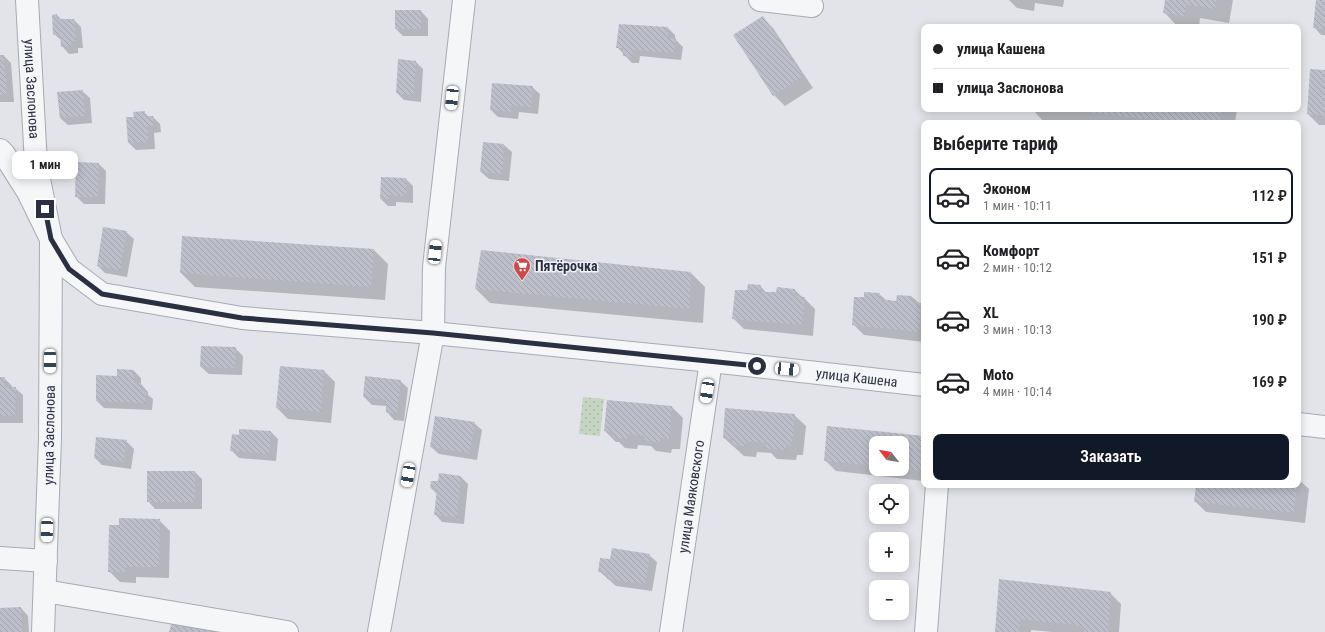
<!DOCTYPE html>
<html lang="ru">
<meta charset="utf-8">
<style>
body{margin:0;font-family:"Roboto Condensed",sans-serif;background:#f6f6f6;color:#202124;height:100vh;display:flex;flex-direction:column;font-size:15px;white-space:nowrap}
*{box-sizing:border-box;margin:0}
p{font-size:13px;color:#757577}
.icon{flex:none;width:22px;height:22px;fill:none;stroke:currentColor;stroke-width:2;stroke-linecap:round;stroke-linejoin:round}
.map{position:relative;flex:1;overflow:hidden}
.panel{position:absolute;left:921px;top:120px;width:380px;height:368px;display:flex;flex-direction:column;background:#fff;border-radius:8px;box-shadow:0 2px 10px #0003}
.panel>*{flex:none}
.guide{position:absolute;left:921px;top:24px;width:380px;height:88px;border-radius:8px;box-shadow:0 2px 10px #0003;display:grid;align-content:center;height:88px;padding:0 12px;background:#fff}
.needle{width:26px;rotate:301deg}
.buttons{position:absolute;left:869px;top:436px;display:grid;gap:8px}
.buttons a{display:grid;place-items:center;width:40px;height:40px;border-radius:8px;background:#fff;box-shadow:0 2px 10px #0003;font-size:20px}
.end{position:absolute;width:18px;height:18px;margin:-9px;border:5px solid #2a2f42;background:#fff;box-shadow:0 0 0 2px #fff}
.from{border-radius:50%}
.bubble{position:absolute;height:28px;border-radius:8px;background:#fff;box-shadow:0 2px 10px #0003;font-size:13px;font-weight:600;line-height:28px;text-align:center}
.car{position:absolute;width:12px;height:24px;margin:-12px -6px;border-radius:5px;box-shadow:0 0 3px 1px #0007;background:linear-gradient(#fff 24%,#345 0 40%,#fff 0 76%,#345 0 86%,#fff 0)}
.guide b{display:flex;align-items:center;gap:14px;height:38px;font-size:15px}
.guide b+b{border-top:1px solid #e0e0e0}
.guide i{width:10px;height:10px;background:#202124}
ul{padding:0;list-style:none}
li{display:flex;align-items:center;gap:12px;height:56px;margin:0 8px 6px;padding:0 4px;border:2px solid transparent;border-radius:8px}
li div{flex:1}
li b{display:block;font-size:15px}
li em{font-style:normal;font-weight:600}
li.selected{border-color:#111827}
li>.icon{width:36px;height:36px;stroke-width:1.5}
h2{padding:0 12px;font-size:18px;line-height:48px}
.button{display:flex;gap:8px;margin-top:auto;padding:8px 12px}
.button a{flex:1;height:46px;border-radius:8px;background:#111827;color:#fff;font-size:16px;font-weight:600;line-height:46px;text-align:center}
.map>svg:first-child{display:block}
.park{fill:url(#park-dots)}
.shadow{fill:#0003;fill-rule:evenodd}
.building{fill:url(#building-back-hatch)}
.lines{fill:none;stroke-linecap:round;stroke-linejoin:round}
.minor-casing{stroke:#a7aab4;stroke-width:24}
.minor{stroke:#f5f6f8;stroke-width:22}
.route{stroke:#2a2f42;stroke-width:5}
.labels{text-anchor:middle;stroke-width:3;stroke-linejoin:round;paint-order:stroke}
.street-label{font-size:14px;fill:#2a2f42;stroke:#f2f3f8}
.poi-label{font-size:14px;font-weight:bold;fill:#2a2f42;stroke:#f2f3f8;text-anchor:start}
</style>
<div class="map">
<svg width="1325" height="632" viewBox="0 0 1325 632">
<defs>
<pattern id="park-dots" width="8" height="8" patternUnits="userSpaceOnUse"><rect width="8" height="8" fill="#c5d4c3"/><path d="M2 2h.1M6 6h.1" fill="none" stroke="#a9b6a9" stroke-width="1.8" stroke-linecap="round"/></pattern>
<pattern id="building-back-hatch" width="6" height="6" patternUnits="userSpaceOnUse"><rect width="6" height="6" fill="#bcbfca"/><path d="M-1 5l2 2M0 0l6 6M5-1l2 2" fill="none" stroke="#a2a4af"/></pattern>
</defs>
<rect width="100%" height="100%" fill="#e2e4ea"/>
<path class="park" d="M583 397 604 399 600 436 579 434Z"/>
<path class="shadow" d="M1009 0H1064L1063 7 1035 3 1034 11 1017 8Z
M1166 0H1233L1229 23 1200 18 1199 27H1178L1164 12Z
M1317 0H1325V35H1321L1314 27Z
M421 11 428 19V36H403L396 29Z
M57 15 62 20H74L81 27 83 48H78V53L69 54 62 46V41L54 34Z
M762 17 773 28 813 88 785 106 774 95 734 36Z
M668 28 675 35V39L683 47 681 60 640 56 639 63H632L617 47Z
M0 56H4L11 63 14 102H0Z
M416 62 423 69 421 102 404 100 397 93Z
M1325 71V125H1319L1308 114Z
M532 87 540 94 538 114 519 112 518 119 498 117 491 110Z
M82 91 90 98 92 123 68 125 60 118 58 93Z
M1032 109H1237L1235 123H1068L1043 121Z
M144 112 149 117H153L160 124 161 132 154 133 155 149 136 150 129 143 135 118Z
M484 143 504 145 512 152 509 181 489 179 481 172Z
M99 164 106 171 105 204H84L76 196Z
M406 179 413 186V203L396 202V206H388L381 199Z
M126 232 134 239 127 277 105 273 98 266Z
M374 250 388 264 385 300 195 287 181 273Z
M691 273 705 287 703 323 490 303 476 289Z
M760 286 767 293H777L795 290 802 297 804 298 815 309 813 336 744 329 733 318 748 292Z
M879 294 886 300 897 302 912 297 924 307V342L864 335 853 324 865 298Z
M235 348 243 356 242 375 209 374 201 367Z
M281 367 324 371 335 382 331 423 288 419 277 408Z
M134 371 141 378V384L148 392V395L153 399 152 410 104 408 97 401 118 377Z
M0 378H4L12 386V388H15L23 395V423H0Z
M400 381 408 388 404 421 394 420 387 412V406L372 405 364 397Z
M672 407 683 418 680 449H672L671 453 656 451 651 446 638 445 637 449 625 448 619 442H616L605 431Z
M794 415 806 426 803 455H797L796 460 777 459 771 453 757 452 756 457 744 456 724 438Z
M474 423 482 430 477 460 439 454 431 447Z
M828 427 924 437V481L836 471 825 460ZM876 443H902V469H876Z
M271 432 278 439 276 461 239 458 231 450Z
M126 441 134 449 131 469 102 465 95 458Z
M195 472 202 479V509H155L148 501Z
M461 477 468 484 464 524 442 522 435 514 437 494 431 488 439 483Z
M1298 479 1309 489 1305 523 1206 512 1195 501 1197 485H1298Z
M159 520 170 531 169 578 136 577V583L120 582 109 571 119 526Z
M649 555 657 562 652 591 616 586 599 571 611 561Z
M1000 580 1110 593 1121 604 1119 632H1052L1031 630V632H996Z
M21 608 28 616 29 632H0V609Z"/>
<path class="building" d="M1165 0H1216L1215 9 1186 4 1184 16 1163 13Z
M1316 0H1325V29L1313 28Z
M395 10H421V29H395Z
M57 14V19H74L76 41H71V46L61 47 60 34 53 35 52 15Z
M763 16 803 76 773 96 733 35Z
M619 24 668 27V38H676L674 53 633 50 632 57 623 56V48H616Z
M0 55H4L7 94 0 95Z
M398 59 416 61 414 95 396 93Z
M1310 69 1325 70V115L1307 114Z
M492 83 533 86 531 107 511 105V112L490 110Z
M83 90 85 116 60 118 57 92Z
M1062 109H1221L1220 123H1193L1062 110Z
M145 111V116H153L154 125 147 126 148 142 128 143 126 117H134L133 112Z
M483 142 504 144 502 174 480 172Z
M76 162 99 163 98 197H75Z
M381 177 406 178V196L389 195V199H380Z
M103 227 127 231 120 270 97 266Z
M182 236 374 249 371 287 180 273Z
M481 250 691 272 689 309 475 289Z
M748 284 761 285 760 292H776L777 287 795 289V296L805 297 802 325 732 319 735 290H747Z
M864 292 880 293 879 299 896 301 897 295 912 296V302L921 303 919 332 852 325 854 297H864Z
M201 346 236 347 235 368 200 367Z
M280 366 324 370 321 412 276 408Z
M117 369 134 370V383H141V390L146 391 145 403 96 401V375L117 376Z
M365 376 401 380 397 414 386 412V400L363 397Z
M0 377H5V387H16L15 416H0Z
M607 400 672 406 669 439 661 438 660 442 644 441 645 436 627 434V439L613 437V432L604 431Z
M725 408 795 414 792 445 786 444V450L765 448 766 443 746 441V446L732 445 733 439 723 438Z
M435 416 475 422 470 453 430 447Z
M827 426 924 436V471L902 469V443H876V466L824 461Z
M239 429 271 431 269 454 230 451 232 434 239 435Z
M96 437 127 440 124 462 94 458Z
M147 471H195V502H147Z
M439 473 461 476 457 517 434 515 437 489 430 488 431 481H438Z
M1196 485H1297L1294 513 1194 502Z
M119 518 160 519 159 567H125V572H108L109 525H119Z
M612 548 650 554 645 584 607 579 608 573 598 572 600 558 610 559Z
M999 579 1111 592 1108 632H1084V626L1020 619 1019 632H995Z
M21 607 22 632H0V608Z
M172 622 222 632H169Z"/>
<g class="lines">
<g class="minor-casing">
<g id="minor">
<path id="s1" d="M27 0 36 164 51 239 50 438 43 632"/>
<path d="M760 0 812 6"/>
<path id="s2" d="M0 150 4 154 28 192 51 239 69 269 102 294 242 318 433 333 711 361 924 385"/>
<path d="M1298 424 1325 427"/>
<path d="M0 558 46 561"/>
<path d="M45 591 287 632"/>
<path d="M379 632 433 333 434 267 464 0"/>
<path id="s3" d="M671 632 711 361"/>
<path d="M926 632 937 485"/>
</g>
</g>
<use href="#minor" class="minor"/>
</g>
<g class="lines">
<path class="route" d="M45 209 51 239 69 269 102 294 242 318 433 333 757 366"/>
</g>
<defs>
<g id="supermarket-pin" transform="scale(0.9)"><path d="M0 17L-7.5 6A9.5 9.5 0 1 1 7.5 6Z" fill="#cd4a4a" stroke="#f2f3f8"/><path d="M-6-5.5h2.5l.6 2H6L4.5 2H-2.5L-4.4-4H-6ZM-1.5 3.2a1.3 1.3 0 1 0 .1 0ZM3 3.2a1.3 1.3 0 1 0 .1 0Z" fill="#fff"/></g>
</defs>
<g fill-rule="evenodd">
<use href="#supermarket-pin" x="522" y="266"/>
</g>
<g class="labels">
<g class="street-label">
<text dy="5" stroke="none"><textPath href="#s1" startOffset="89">улица Заслонова</textPath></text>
<text dy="5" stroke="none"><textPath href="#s2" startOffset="939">улица Кашена</textPath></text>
<text transform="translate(49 435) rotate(-89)" y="5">улица Заслонова</text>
<text dy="5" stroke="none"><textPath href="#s3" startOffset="137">улица Маяковского</textPath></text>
</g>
<g class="poi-label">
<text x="535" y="271">Пятёрочка</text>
</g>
</g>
</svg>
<div class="buttons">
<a><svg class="needle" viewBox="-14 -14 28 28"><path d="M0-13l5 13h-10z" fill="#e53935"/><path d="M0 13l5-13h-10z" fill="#757577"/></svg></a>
<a><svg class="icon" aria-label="locate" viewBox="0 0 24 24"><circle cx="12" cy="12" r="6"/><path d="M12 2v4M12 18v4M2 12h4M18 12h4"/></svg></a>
<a>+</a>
<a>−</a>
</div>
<i class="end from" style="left:757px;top:366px"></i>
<i class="end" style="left:45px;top:209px"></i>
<div class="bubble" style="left:12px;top:151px;width:66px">1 мин</div>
<i class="car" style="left:452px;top:98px;rotate:186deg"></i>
<i class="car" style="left:435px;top:252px;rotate:6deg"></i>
<i class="car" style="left:50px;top:361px;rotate:180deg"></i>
<i class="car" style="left:787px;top:369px;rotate:96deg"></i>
<i class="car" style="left:707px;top:391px;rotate:189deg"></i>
<i class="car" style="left:408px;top:475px;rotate:190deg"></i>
<i class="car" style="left:47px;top:530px;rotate:182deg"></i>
<div class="guide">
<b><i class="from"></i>улица Кашена</b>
<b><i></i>улица Заслонова</b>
</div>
<section class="panel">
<h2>Выберите тариф</h2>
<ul>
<li class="selected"><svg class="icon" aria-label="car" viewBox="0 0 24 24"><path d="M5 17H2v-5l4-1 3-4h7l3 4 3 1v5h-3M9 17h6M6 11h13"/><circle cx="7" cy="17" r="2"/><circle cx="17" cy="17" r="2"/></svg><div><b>Эконом</b><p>1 мин · 10:11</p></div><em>112 ₽</em></li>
<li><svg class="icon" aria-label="car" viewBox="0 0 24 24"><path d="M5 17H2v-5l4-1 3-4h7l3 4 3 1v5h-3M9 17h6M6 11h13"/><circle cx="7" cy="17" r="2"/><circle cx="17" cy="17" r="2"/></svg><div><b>Комфорт</b><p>2 мин · 10:12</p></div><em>151 ₽</em></li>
<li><svg class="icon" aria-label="car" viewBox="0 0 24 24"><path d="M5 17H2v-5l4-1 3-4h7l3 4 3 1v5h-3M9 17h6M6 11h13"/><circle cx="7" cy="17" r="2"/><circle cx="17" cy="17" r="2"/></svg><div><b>XL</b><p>3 мин · 10:13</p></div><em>190 ₽</em></li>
<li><svg class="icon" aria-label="car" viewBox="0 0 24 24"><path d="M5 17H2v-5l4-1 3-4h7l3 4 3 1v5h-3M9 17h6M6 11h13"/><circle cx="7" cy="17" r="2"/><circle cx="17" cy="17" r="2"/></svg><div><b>Moto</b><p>4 мин · 10:14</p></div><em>169 ₽</em></li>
</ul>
<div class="button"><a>Заказать</a></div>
</section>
</div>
